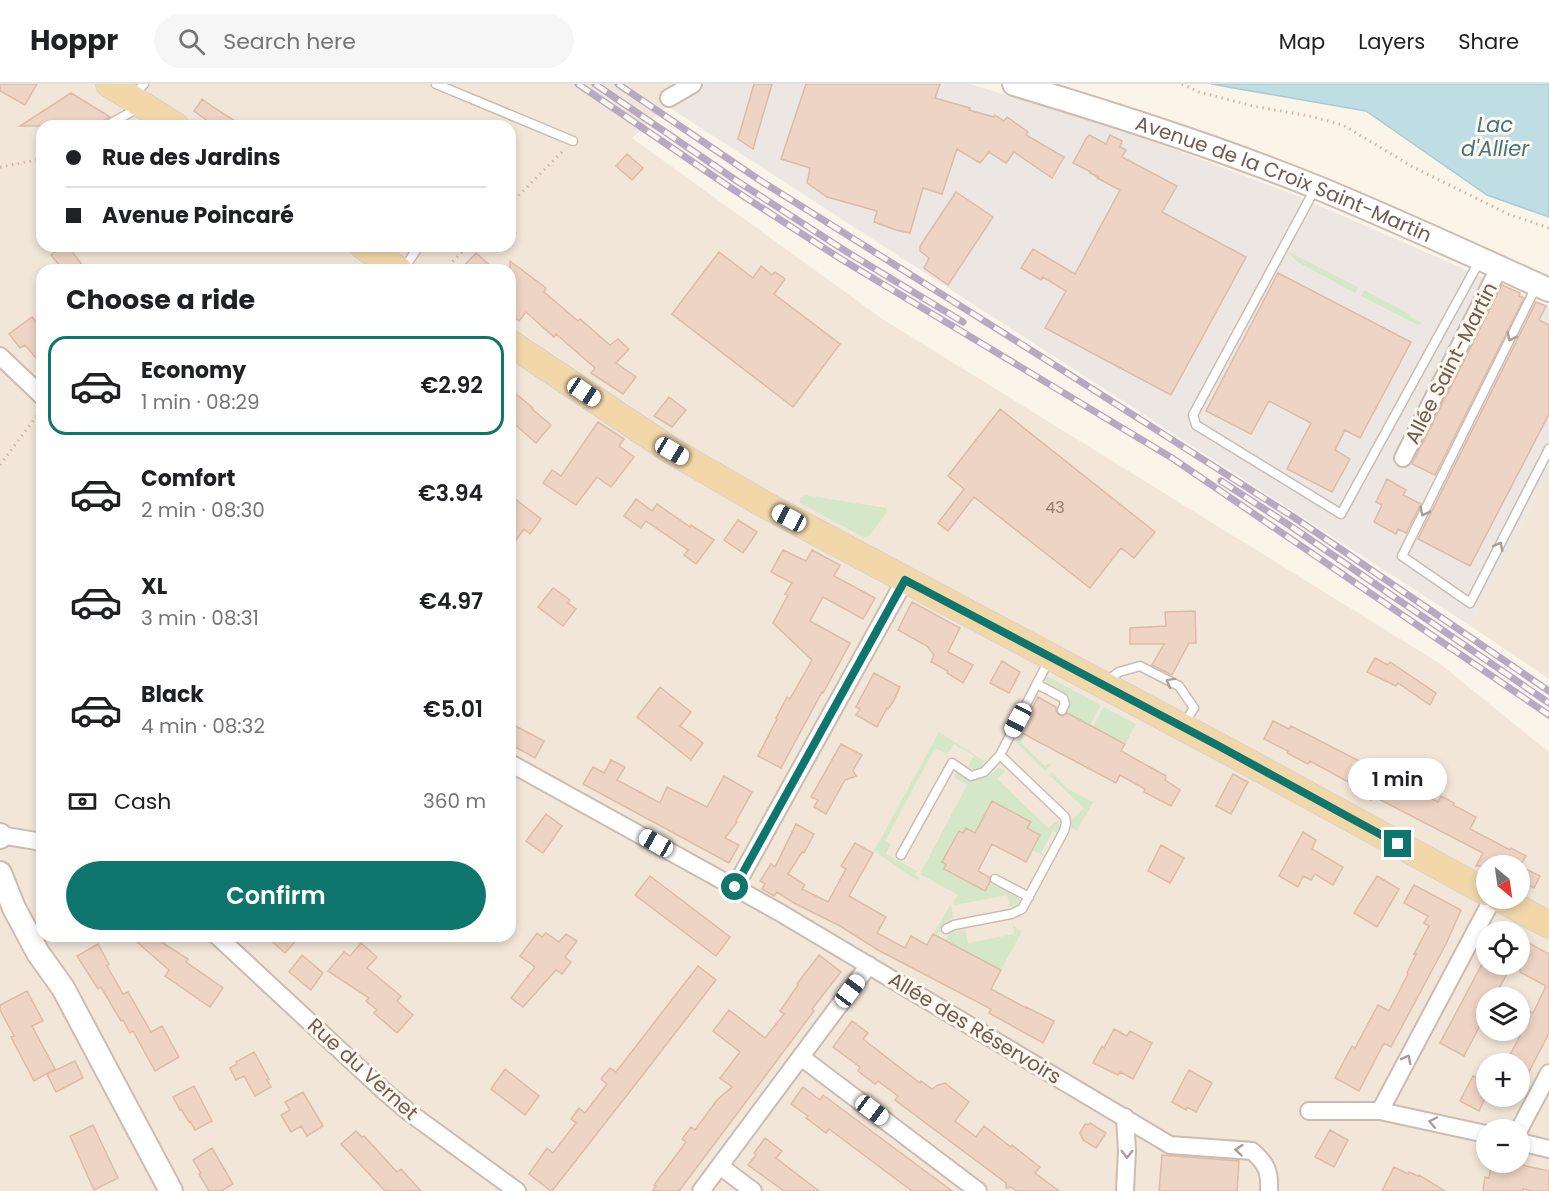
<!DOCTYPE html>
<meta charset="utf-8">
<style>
body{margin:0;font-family:Poppins,sans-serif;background:#f6f6f6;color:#202124;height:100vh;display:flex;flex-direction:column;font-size:22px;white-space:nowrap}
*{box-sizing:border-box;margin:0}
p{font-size:20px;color:#757577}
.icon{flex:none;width:33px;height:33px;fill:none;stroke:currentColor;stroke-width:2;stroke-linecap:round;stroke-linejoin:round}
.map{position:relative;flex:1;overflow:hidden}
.drawer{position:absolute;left:36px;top:180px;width:480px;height:678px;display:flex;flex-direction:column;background:#fff;border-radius:18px;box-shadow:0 3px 9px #0003}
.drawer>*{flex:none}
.top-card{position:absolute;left:36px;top:36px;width:480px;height:132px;border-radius:18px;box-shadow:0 3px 9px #0003;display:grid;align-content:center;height:132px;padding:0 30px;background:#fff}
.needle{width:39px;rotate:151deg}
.tools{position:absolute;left:1476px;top:771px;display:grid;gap:12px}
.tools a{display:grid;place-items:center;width:54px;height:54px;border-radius:50%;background:#fff;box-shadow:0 3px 9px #0003;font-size:30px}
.end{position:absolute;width:27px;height:27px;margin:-14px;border:8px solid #0f766e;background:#fff;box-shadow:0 0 0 3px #fff}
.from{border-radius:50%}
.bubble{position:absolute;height:42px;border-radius:21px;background:#fff;box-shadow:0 3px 9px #0003;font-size:20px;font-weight:600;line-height:42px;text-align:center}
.car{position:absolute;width:18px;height:36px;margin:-18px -9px;border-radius:8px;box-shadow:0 0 4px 2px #0007;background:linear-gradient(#fff 24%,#345 0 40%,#fff 0 76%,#345 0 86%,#fff 0)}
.top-card b{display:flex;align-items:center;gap:21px;height:57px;font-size:22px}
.top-card b+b{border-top:2px solid #e0e0e0}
.top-card i{width:15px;height:15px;background:#202124}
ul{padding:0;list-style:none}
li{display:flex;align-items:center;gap:18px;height:99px;margin:0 12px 9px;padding:0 18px;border:3px solid transparent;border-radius:18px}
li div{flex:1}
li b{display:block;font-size:22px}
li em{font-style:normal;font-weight:600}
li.on{border-color:#0f766e}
li>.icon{width:54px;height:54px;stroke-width:1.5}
h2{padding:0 30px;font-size:27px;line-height:72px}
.pay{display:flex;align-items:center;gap:15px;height:66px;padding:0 30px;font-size:22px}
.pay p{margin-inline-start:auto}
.action{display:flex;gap:12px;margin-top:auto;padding:12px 30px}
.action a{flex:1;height:69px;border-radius:36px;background:#0f766e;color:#fff;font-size:24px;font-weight:600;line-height:69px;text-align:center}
header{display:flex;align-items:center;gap:36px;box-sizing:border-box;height:84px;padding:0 30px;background:#fff;border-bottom:2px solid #e0e0e0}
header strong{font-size:28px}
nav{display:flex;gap:33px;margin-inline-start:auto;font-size:21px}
.search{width:420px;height:54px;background:#f6f6f6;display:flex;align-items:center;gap:15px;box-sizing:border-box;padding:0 21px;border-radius:33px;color:#757577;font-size:22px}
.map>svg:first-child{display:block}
.residential{fill:#f2e6d8;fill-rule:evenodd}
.industrial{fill:#ece7e2}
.green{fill:#d5e7c9}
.water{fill:#bfdee3;stroke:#a7cdd3;stroke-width:1.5}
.building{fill:#edd4c4;stroke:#debba5;stroke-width:1.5}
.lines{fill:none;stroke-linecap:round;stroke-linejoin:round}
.lane-casing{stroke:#ccbcb0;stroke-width:11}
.street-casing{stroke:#ccbcb0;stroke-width:20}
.secondary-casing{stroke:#cebcae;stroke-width:26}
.primary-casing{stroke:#d8d1ce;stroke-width:28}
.path{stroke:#d2b7a6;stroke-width:3;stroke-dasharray:1.5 4.5;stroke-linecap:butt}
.lane{stroke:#fff;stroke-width:8}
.street{stroke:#fff;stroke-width:16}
.secondary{stroke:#fff;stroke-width:22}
.primary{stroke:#f2d7a9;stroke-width:26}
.rail-casing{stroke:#b7a8c4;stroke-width:7}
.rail{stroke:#fdf8ef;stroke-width:4.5;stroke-dasharray:14;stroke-linecap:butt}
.oneway{stroke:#ab9d95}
.route{stroke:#0f766e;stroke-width:8}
.labels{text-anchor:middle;stroke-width:6;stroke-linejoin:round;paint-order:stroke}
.number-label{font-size:16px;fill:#927a6c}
.street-label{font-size:20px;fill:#735c4f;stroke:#fdf8ef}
.water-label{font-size:21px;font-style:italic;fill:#47747d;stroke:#fdf8ef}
</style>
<header>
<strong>Hoppr</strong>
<div class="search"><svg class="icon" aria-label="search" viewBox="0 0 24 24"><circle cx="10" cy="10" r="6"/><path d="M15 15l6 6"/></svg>Search here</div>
<nav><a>Map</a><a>Layers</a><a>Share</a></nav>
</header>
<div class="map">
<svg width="1549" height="1107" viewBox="0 0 1549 1107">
<rect width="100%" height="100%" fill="#fbf4e9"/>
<path class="residential" d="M0 0H706L667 22 632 54 884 236 1439 579 1549 668V1107H0ZM42 42H510V162H42ZM42 186H510V852H42ZM1486 782H1520V814H1486ZM1486 848H1520V880H1486ZM1486 914H1520V946H1486ZM1486 980H1520V1012H1486ZM1486 1046H1520V1078H1486Z
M1549 387V595L1469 541Z"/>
<path class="industrial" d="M706 0H970L1134 50 1295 111 1549 222V387L1469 541 667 22Z"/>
<path class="green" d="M1289 168 1358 203 1355 209 1296 177Z
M1364 206 1411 231V233L1422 239 1418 241 1361 212Z
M805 411 886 424 888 427 869 452 865 454 800 419V414Z
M1046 592 1101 621 1090 641 1066 628 1070 620V612L1046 598 1045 595Z
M1104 623 1136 640 1125 660 1093 643Z
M939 648 984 677 981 684 972 685 969 683V680L974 672 954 660 947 670 935 664 885 757 891 760 886 770 917 787 915 791 920 794 918 797 874 767Z
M1021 648 1025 650 1021 658 1045 682 1053 678 1045 687 1016 658Z
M999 684 1006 686 997 695 1048 744 1058 736C1061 740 1059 744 1057 749L1053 747 1041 769 1045 771V773L1032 766 1040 751 1027 744 1030 738 992 718 975 749 966 744 963 749 958 747 943 777 946 780 944 785 984 807 989 799 1018 814 1020 818 1018 820 1010 823 1007 811 955 821 954 817 958 811 920 790 967 701 955 694 954 690 957 689C979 700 981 697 999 684Z
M1052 688 1068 705 1093 718 1077 747 1071 743V737L1084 724 1049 691Z
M951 820 953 833 944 839 937 852 933 850Z
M1013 842 1022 847 1001 886 945 856C950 847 955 848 965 846L968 859 1014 850Z"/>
<path class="water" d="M1211 0H1549V133L1487 111 1366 27Z"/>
<path class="building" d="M0 0H37L25 21 0 7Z
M754 0H772L753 65 738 55Z
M806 0H940L935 14 970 24 969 26 994 33 995 31 1004 37 1007 33 1028 48 1026 51 1064 73 1052 94 1014 68 1006 79 989 68 980 79 957 65 942 110 923 104 910 149 896 146 874 138 877 127 827 113 807 99 810 84 781 75Z
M71 9 110 33 102 37 100 42H20Z
M202 15 213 23 243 42H217L208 37 194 27Z
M1089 51 1106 60 1110 51 1122 57 1120 63 1126 66 1122 73 1177 102 1162 128 1246 173 1171 311 1045 244 1066 207 1043 193 1041 196 1021 184 1033 165 1075 190 1120 106 1097 94 1098 93 1090 89 1091 88 1073 79 1087 53H1088Z
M627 70 643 84 632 96 616 82Z
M956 108 993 133 948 201 924 184 929 174 920 167V162Z
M63 162H68L86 186H63L51 171Z
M719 168 753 194 761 182 772 191 775 188 785 195 774 210 840 260 793 323 672 230Z
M476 169 495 186H460Z
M510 177 546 204 544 208 578 237 580 235 610 261 618 255 629 265 616 279 636 293 623 310 591 289 595 284 556 250 554 253 526 228 519 237 510 229Z
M1278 189 1411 258 1360 354 1345 346 1335 366 1350 375 1332 408 1287 385 1311 339 1269 317 1251 350 1206 327Z
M1502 201 1520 209 1519 212 1524 214 1435 391 1412 380Z
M1536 218 1546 222 1539 236 1549 241V330L1470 482 1418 455Z
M32 233 42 246V281L25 261 20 264 9 250Z
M510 305 533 324 532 325 551 341 536 359 510 336Z
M669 313 686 326 672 343 654 332Z
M1000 325 1155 448 1134 474 1121 464 1090 504 974 413 948 447 938 439 964 405 948 392Z
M598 338 624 355 619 362 634 373 611 403 597 393 576 421 543 399 552 386 561 392Z
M1387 395 1406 406 1403 411 1421 420 1406 449 1398 445 1396 450 1374 438 1382 421 1376 418Z
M510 411 541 435 530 450 524 445 510 464Z
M636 415 652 427 657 420 690 443 691 441 714 456 696 480 684 471 688 466 646 437 641 444 624 432Z
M738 436 757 448 743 469 724 456Z
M783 466 806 477 812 466 840 481 834 492 875 514 863 535 823 513 810 537 850 559 827 602 823 609 822 608 781 684 758 672 777 635 776 634 787 613 790 615 812 576 773 539 788 511 785 510 792 499 771 488Z
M553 504 570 516 568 519 576 525 563 542 538 523Z
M912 518 960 544 948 568 973 581 963 599 947 589 948 587 931 578 934 571 927 562 898 546Z
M1195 527 1196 559H1189L1172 591 1152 581 1164 560H1130V544L1166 542 1165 528Z
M1375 574 1388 581 1390 578 1436 609 1430 621 1398 599 1396 602 1367 588Z
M1002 577 1020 588 1009 609 990 599Z
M874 589 900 603 893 618 888 625 887 624 877 643 856 631 860 625 856 623Z
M660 603 691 628 680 642 703 659 691 676 637 633Z
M1038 613 1056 623V627L1059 631 1063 632 1067 629 1125 660 1121 667 1166 692 1165 696 1180 706 1171 722 1144 708 1145 705 1120 691 1116 699 1020 648Z
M1273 637 1289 645 1291 642 1365 680 1367 676 1385 686 1381 693 1405 706 1407 702 1438 718 1441 712 1454 719 1453 721 1476 733 1470 745 1510 766 1511 764 1526 772 1520 782 1540 792 1534 804 1520 796V782H1476L1483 769 1373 712 1371 716 1351 705 1354 701 1310 677 1308 680 1287 669 1288 667 1264 655Z
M510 639 544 657 535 674 510 660Z
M841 660 862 671 853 686 856 692 845 696 826 730 814 723 818 716 811 713Z
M611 676 625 683 617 696 660 719 667 703 707 723 724 692 752 708 736 737 737 738 725 754 739 761 729 779 583 700 593 683 604 689Z
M1233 690 1248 698 1231 730 1216 722Z
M992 717 1031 738 1027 744 1040 751 1026 778 992 760 978 787 989 793 990 798 985 807 944 785 946 780 942 778 959 747 963 749 966 744 975 749Z
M546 730 562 742 543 769 526 757Z
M796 740 814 750 804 769 802 768 788 790 805 801 802 805 828 818 846 785 841 782 855 759 873 769 849 812 886 833 877 849 905 864 911 852 927 861 933 850 1001 886 991 905 1026 924V923L1054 937 1043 959 989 929 991 925 878 866 840 842 794 819 777 808 774 812 762 805 765 800 760 797 771 780 775 783Z
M1303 748 1316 756 1312 765 1343 783 1333 801 1315 790 1311 796 1303 792 1298 803 1279 792Z
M1161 761 1184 774 1170 799 1148 787Z
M650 792 730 853 716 872 635 811Z
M1377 792 1399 805 1377 843 1354 829Z
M1414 801 1461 826 1446 860 1391 963 1384 959 1359 1007 1335 994 1352 962 1355 964 1378 921 1389 927 1408 890 1407 889 1416 870H1414L1429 842 1424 839 1428 832 1404 819Z
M537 849 542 853 546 849 559 858 566 850 577 857 565 873 571 878 562 890 556 886 523 923 511 914 535 883 520 872Z
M130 852H170L163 859 188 875 186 878 223 904 210 923 165 892 169 886Z
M266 852H300L285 869Z
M1525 857 1549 870V949L1520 1005V980H1505L1520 952V922L1533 929 1546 902 1520 888V858L1525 861Z
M361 859 377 873 367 884 401 912 397 917 413 931 397 949 374 929 377 926 366 917 369 914 328 887 344 868 350 872Z
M98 860 109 880 107 882 123 910 128 908 151 948 162 942 179 973 155 987 133 947 130 949 123 936 121 937 101 903 98 905 77 872Z
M302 871 323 889 311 906 289 888Z
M819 871 841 888 812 925 814 927 679 1107H652L656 1102 654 1101 686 1058 682 1055 691 1043 695 1046 717 1016 732 1003 720 994 740 968 713 947 729 926 765 954 784 930 780 927 798 901 797 900Z
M1482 880H1512L1494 914H1486V930L1464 972 1440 959Z
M698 882 716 896 649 983 552 1107H551L529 1090 547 1064 553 1069 576 1039 571 1035 579 1024 585 1029 607 1000 601 995 610 984 616 988Z
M27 907 43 937 32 942 55 985 34 997 11 953 14 952 0 926V921Z
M852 937 868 949 863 955 920 999 921 997 932 1005 938 1001 945 999 969 1018 955 1037 976 1053 984 1042 1011 1063 1012 1061 1040 1083 1035 1089 1059 1107H1017L1011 1103 1006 1104V1099L895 1016 898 1012 878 997 875 1000 858 987 860 983 833 963Z
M1114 945 1127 952 1130 947 1152 959 1133 995 1120 988 1118 991 1093 979 1102 962 1104 964Z
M254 968 269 995 267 996 271 1003 255 1012 244 992 236 996 230 984 237 980 236 978Z
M75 977 83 994 56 1008 47 990Z
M505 985 539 1012 525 1031 491 1005Z
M1189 986 1212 999 1196 1028 1187 1023 1186 1026 1172 1018Z
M1473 992 1486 999V1012L1479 1027 1460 1017Z
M194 1002 212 1037 195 1046 190 1037 189 1038 181 1025 180 1026 173 1013Z
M803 1003 820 1016 823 1011 952 1107H912L829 1045 826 1049 806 1034 808 1032 791 1020Z
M303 1008 323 1042 307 1052 301 1042 291 1048 281 1031 290 1026 285 1018Z
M1090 1039 1106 1049 1096 1064 1083 1056 1080 1049 1085 1040 1088 1041Z
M93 1041 118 1094 94 1106 70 1052Z
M1330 1046 1348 1056 1334 1083 1315 1073Z
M356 1047 362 1053 364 1052 397 1088 401 1085 421 1107H385L341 1060Z
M765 1054 782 1067 776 1074 819 1107H784L748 1081 756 1071 754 1069Z
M212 1064 233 1100 221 1107H209L199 1090 201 1089 193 1076Z
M1162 1071 1239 1077 1237 1107H1159Z
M1492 1078H1508L1549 1087V1107H1532L1523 1105V1107H1483L1485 1093 1489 1094Z
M1394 1083 1408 1090 1409 1088 1418 1092 1419 1091 1445 1107H1382Z"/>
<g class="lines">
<g class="lane-casing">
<path id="lane" d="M436 0 573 57
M134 11 144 0
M106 42 140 23
M1316 103 1193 331 1196 341 1341 430 1480 176
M403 186 419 162
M1537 201 1402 472 1470 519 1549 365
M1105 598 1119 588 1140 582 1179 602 1194 624 1184 640
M1037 600 1063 614 1065 620 1062 626
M901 771 952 679 971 692 984 688 1000 671 1049 576
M995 795 1029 813
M946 845 954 841 1011 830 1022 825 1064 747 1066 739 1065 733 1000 671"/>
</g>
<g class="street-casing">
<path id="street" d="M669 14 693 0
M0 272 42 312
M1403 374 1499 184
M510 679 779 828 1170 1061 1252 1067C1267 1080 1270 1088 1269 1107
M0 751 42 758
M735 803 905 496
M217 852 384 1007 410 1029 517 1107
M801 973 978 1107
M1309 1027H1380L1486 1050
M1380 1027 1493 814
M1125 1033 1127 1066 1125 1107
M1519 1046 1549 989
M1520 1058 1549 1065
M720 1082 753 1107
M701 1107 869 881"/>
</g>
<g class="secondary-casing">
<g id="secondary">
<path id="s1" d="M1014 0C1116 31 1217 63 1316 103 1394 135 1472 171 1549 206"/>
<path d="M0 751V753"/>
<path d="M0 789 14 824 38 869 63 904 171 1107"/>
</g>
</g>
<g class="primary-casing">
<path id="primary" d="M109 0 176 42
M363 162 399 186
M510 259 672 367 769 423 1235 671 1486 808
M1499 814 1549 841"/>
</g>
<path class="path" d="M1182 0 1199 8 1253 22 1309 32 1343 41 1413 83 1508 130 1549 144
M0 83 42 75
M510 120 563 67
M334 162 342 167
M444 186 468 162
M0 381 39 329
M193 852 202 860"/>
<use href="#lane" class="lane"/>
<use href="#street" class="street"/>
<use href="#secondary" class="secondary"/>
<use href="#primary" class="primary"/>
<g class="rail-casing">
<path id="rail" d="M578 0 731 104 841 175 1172 374 1549 631
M595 0 737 97 847 168 963 238
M618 0 758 95 1053 280 1295 434 1549 607
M1221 397 1289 441 1549 619"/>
</g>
<use href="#rail" class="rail"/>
</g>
<defs><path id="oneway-chevron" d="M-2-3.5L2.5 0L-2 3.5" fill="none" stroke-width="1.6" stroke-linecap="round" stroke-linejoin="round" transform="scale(1.5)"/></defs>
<g class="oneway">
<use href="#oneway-chevron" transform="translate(1511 253) rotate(116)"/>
<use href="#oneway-chevron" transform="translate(1424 428) rotate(116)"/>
<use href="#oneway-chevron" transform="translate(1499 462) rotate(-63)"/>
<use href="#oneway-chevron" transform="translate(1170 598) rotate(-151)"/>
<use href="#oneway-chevron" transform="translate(1407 975) rotate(-62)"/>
<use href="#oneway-chevron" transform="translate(1433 1038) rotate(-168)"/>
<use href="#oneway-chevron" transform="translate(1239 1066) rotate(-175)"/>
<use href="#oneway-chevron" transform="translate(1127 1070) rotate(90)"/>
</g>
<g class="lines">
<path class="route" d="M735 803 905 496 1217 661 1398 760"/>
</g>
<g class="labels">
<g class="number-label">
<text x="1055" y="429">43</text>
</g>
<g class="street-label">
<text dy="7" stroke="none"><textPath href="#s1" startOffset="286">Avenue de la Croix Saint-Martin</textPath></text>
<text transform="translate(1451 279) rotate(-63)" y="7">Allée Saint-Martin</text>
<text transform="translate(975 944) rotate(31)" y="7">Allée des Réservoirs</text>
<text transform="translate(363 985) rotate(42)" y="7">Rue du Vernet</text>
</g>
<g class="water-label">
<text x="1495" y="48">Lac<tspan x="1495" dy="24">d'Allier</tspan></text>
</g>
</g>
</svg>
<div class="tools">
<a><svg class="needle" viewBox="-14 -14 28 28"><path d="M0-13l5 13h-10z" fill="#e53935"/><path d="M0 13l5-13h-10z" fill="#757577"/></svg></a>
<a><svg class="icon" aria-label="locate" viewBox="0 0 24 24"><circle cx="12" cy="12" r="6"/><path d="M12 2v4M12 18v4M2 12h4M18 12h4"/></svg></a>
<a><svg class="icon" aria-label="layers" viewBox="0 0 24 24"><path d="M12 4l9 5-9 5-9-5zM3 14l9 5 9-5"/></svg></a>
<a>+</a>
<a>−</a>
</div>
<i class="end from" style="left:735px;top:803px"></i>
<i class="end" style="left:1398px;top:760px"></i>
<div class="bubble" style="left:1348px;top:674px;width:99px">1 min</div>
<i class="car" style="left:584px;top:308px;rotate:124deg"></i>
<i class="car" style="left:672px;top:367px;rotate:121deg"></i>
<i class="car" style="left:789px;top:434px;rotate:298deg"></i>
<i class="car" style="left:1018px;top:636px;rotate:208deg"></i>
<i class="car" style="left:656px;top:759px;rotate:299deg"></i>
<i class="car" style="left:850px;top:907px;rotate:37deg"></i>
<i class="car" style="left:872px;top:1026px;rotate:127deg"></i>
<div class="top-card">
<b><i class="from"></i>Rue des Jardins</b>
<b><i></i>Avenue Poincaré</b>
</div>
<section class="drawer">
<h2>Choose a ride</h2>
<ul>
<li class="on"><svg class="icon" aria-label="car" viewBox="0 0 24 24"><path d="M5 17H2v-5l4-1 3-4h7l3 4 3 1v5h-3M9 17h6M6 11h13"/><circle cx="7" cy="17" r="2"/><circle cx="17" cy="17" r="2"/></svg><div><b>Economy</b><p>1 min · 08:29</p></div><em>€2.92</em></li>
<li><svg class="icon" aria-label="car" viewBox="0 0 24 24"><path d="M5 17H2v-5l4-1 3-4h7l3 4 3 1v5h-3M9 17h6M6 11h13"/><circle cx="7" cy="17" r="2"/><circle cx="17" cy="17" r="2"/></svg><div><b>Comfort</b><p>2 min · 08:30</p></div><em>€3.94</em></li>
<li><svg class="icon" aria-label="car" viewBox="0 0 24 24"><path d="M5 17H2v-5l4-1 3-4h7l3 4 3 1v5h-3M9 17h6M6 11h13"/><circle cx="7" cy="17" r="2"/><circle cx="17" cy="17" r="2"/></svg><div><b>XL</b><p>3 min · 08:31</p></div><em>€4.97</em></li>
<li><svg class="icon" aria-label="car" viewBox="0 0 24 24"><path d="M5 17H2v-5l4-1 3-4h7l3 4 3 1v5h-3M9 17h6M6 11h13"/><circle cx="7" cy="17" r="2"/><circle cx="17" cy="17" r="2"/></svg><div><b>Black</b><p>4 min · 08:32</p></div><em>€5.01</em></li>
</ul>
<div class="pay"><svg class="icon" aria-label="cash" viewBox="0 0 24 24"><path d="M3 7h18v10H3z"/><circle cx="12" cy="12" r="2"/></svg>Cash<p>360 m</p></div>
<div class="action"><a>Confirm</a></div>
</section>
</div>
